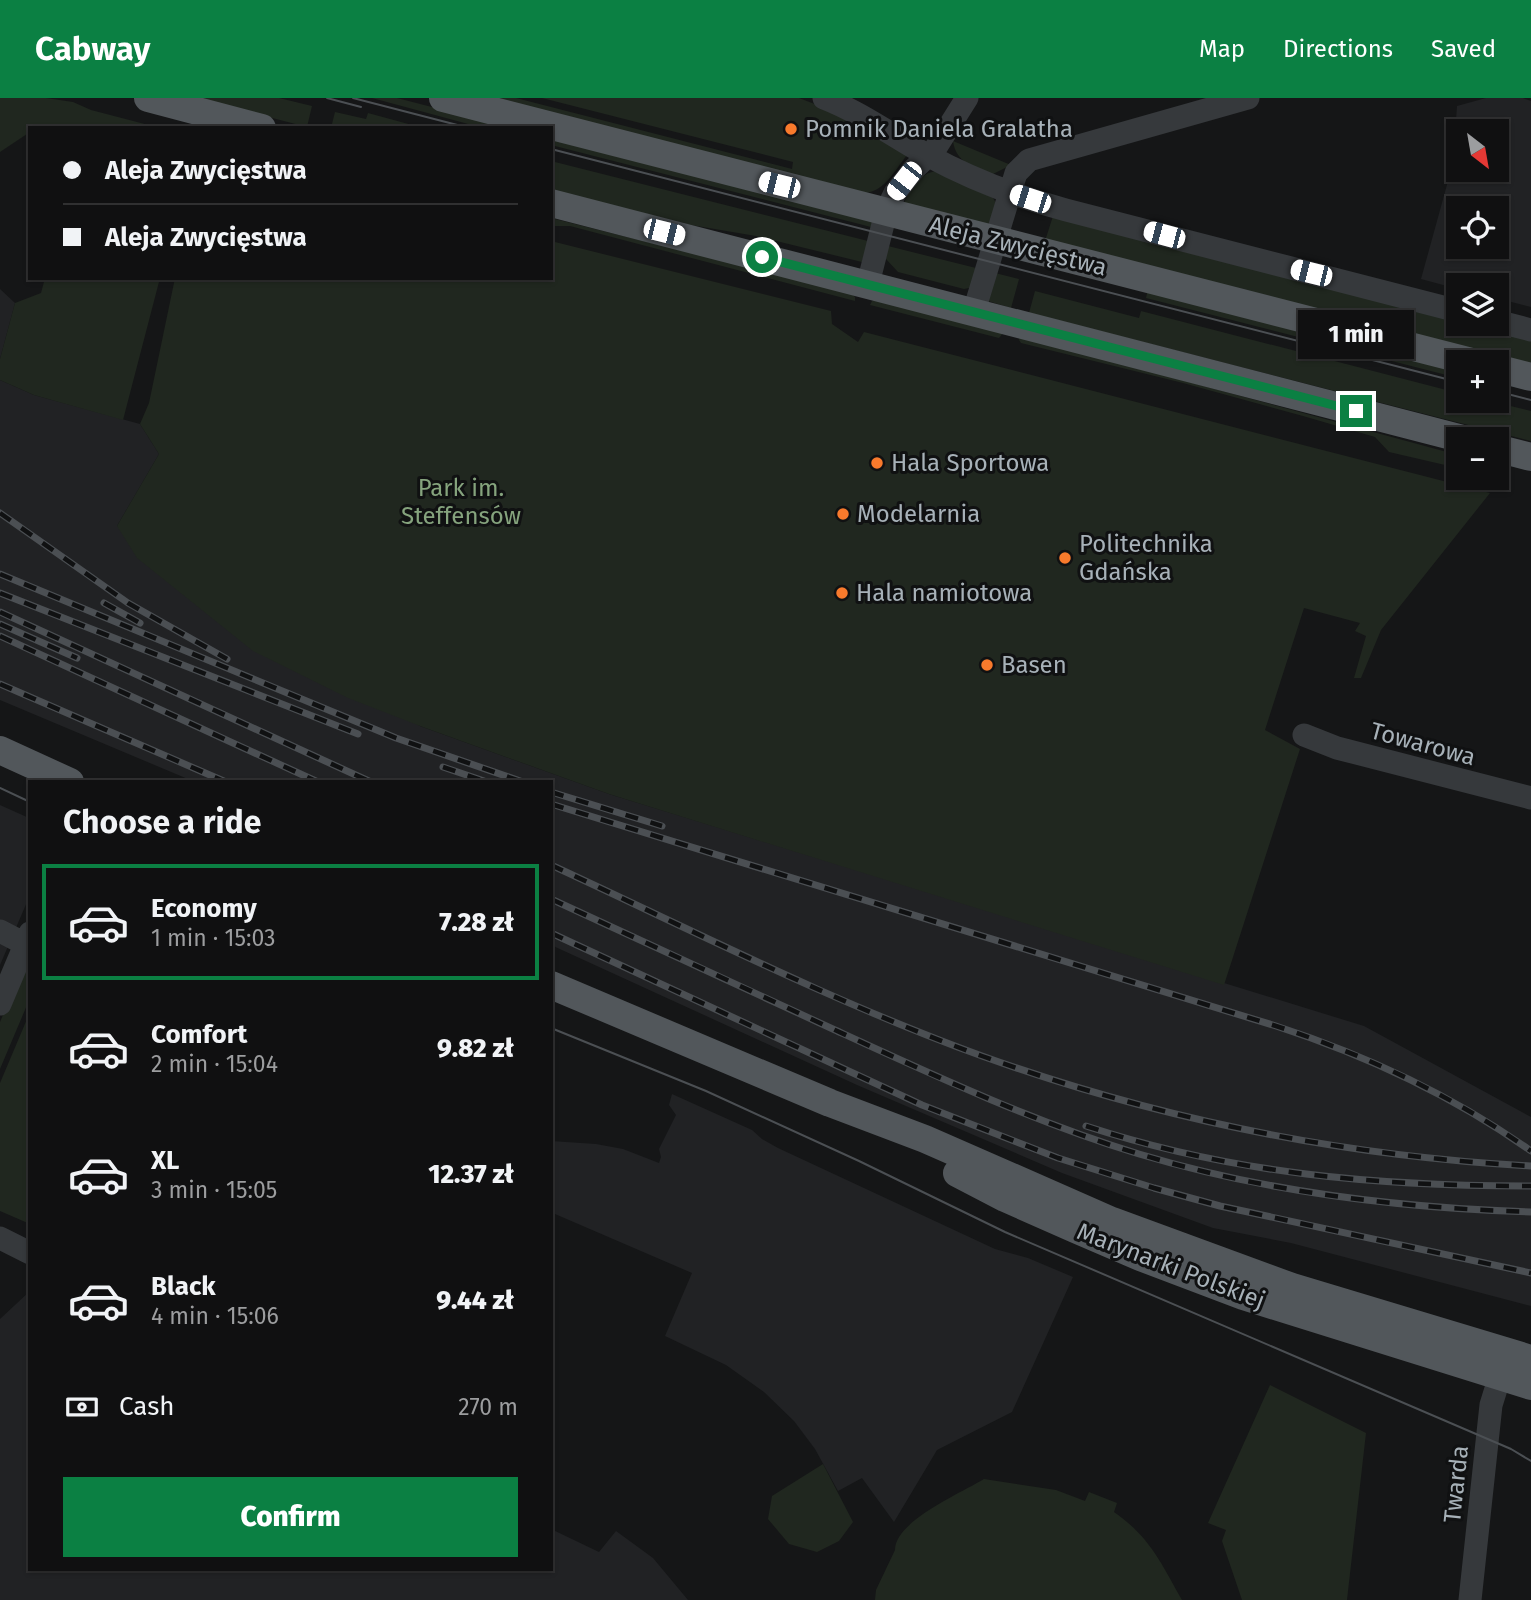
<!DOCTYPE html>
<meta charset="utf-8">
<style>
body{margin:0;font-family:"Fira Sans",sans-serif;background:#19191a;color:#f1f3f6;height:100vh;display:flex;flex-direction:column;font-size:26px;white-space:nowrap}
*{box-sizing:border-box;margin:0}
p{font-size:23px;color:#9c9d9f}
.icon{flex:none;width:38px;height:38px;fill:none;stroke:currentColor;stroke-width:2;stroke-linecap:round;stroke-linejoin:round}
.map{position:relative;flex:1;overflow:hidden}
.sheet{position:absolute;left:28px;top:682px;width:525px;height:791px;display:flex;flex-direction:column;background:#101011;border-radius:0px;box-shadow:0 2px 5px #0004,0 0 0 2px #303031}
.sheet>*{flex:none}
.hud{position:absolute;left:28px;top:28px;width:525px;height:154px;border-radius:0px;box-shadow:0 2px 5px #0004,0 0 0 2px #303031;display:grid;align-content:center;height:154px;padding:0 35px;background:#101011}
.needle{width:46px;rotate:149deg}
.tools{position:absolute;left:1446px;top:21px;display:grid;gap:14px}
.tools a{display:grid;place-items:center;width:63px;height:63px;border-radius:0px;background:#101011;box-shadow:0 2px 5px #0004,0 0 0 2px #303031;font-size:35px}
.end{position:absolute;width:32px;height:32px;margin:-16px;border:9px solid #0b8043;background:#fff;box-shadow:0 0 0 4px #fff}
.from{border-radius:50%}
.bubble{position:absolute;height:49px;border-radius:0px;background:#101011;box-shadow:0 2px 5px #0004,0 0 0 2px #303031;font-size:23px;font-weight:800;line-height:49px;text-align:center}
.car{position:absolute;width:21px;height:42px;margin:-21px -10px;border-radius:9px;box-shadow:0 0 5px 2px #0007;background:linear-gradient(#fff 24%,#345 0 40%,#fff 0 76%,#345 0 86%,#fff 0)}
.hud b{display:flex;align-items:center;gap:24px;height:66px;font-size:26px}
.hud b+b{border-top:2px solid #303031}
.hud i{width:18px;height:18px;background:#f1f3f6}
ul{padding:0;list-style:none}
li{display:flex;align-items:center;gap:21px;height:116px;margin:0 14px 10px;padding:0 21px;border:4px solid transparent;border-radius:0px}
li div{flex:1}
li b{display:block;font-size:26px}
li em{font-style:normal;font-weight:800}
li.active{border-color:#0b8043}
li>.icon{width:63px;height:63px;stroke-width:1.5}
h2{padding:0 35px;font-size:32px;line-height:84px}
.pay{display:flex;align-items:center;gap:18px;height:77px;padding:0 35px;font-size:26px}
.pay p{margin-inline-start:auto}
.action{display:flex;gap:14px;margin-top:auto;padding:14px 35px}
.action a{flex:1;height:80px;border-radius:0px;background:#0b8043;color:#fff;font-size:28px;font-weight:800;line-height:80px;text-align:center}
header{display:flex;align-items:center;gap:42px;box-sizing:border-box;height:98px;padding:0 35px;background:#0b8043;color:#fff}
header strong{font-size:33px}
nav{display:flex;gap:38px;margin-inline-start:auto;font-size:24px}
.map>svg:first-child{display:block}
.built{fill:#212224;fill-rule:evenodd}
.green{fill:#20271f}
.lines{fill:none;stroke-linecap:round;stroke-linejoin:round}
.minor{stroke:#36393c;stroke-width:23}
.major{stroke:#52575b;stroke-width:28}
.tram{stroke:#4b4f53;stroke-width:2}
.rail-casing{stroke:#4b4f53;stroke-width:7}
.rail{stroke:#101112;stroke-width:4.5;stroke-dasharray:13;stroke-linecap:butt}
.route{stroke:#0b8043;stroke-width:9}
.poi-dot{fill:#f87a2c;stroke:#101112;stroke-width:2.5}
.labels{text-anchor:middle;stroke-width:6;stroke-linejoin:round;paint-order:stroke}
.poi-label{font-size:24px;fill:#a7b1b8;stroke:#101112;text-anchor:start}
.street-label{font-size:24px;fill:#a7b1b8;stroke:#101112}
.park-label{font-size:24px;fill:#85a37d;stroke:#101112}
</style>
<header>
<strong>Cabway</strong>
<nav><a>Map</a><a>Directions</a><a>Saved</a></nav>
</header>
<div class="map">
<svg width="1531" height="1502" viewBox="0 0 1531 1502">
<rect width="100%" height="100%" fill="#151617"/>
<path class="built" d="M1486 0H1523L1531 3V209L1496 200V187H1458V191L1421 181 1453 65 1457 8ZM1458 33H1496V72H1458ZM1458 110H1496V149H1458Z
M0 191 15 205 0 261Z
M0 282 34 297 140 326 159 356 117 428 420 628 609 696 1364 928 1531 1019V1208L1291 1145 1213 1130 1062 1075 857 987 551 847V684H195L0 602Z
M0 707 29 720 30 735V797L0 867Z
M672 996 752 1032 762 1041 778 1050 995 1151 1028 1160 1073 1179 1012 1314 937 1352 894 1424 862 1380 838 1393 815 1351 794 1323 764 1294 726 1267 665 1238 692 1175 555 1116 551 1112V1043L596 1046 623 1051 659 1065 661 1059 659 1051 676 1017 669 1007Z
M30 1193V1472H551V1431L599 1454 616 1433 653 1460 688 1502H0V1221Z"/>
<path class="green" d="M0 0H46L73 4 91 12 160 30H30V34L0 54Z
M195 0H279L312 8 307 29Z
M372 0H397L513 30H483Z
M493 0H516L792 71 793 64 542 0H799L825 10 907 57C895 72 884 95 863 95Z
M335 14 366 21 368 15 423 30H331Z
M551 40 873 123 871 129 551 47Z
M953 43 1011 67 991 77C973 68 956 65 953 43Z
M551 63 868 143 862 164 756 138 691 127 551 92Z
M937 73 993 100 996 105 991 129 903 106C912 91 918 75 937 73Z
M1053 118 1458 222V226H1471L1531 241V266L1045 143Z
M551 120 851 195 855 199V203L570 128H551Z
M551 143 831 213 832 226 858 244 864 234 1490 395 1381 532 1361 580H1354L1366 538 1355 533 1360 525 1304 510 1265 632 1300 651 1224 887 609 696 420 628 348 600 253 553 137 460 117 428 159 356 140 326 149 305 175 180H551Z
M884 147 980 171 969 190 964 191 898 174 886 161Z
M995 175 1019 181 1011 210 988 203Z
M45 180H160L123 322 34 297 0 282V261L15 205 41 195Z
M1148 191 1458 273V280L1146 200Z
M1035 193 1139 220 1141 213 1458 295V303H1490L1531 313V343L1029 215Z
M878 201 1004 234 999 240 870 207 872 203Z
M1020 238 1458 357V370L1389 354 1375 339 1303 318 1183 285 1021 245 1019 242Z
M22 872 30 876V900L0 971V924Z
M30 914V1126L0 1113V985Z
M1270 1287 1366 1335 1347 1502H1242L1222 1443 1226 1432 1208 1425Z
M823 1366 853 1424 839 1443 817 1454 789 1446 768 1421 772 1398Z
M984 1381 1056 1392 1085 1403 1089 1394 1117 1405 1114 1414C1150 1439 1161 1465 1182 1502H875L876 1492 895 1452C895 1423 961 1395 984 1381Z"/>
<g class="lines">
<path class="minor" d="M824 0C860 14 893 38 927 57 971 81 1018 99 1066 112L1458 213
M868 186 886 114 895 95 914 71 935 51 967 0
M974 213 1016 75 1029 62 1248 0
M1496 223 1531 232
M1304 637 1337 650 1531 700
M0 833 25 846
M0 906 30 835
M0 1140 30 1155
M1470 1502 1491 1307 1500 1278"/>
<path class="major" d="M148 0 262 30
M443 0 1472 264
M551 105 1463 341
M1496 270 1531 279
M1496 350 1531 359
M0 652 70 684
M551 887 830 1005 925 1041 1112 1123 1292 1189 1531 1261
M957 1075 1005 1100 1075 1131 1140 1159 1243 1198 1531 1288"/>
<path class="tram" d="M327 0 361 9
M353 0 469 30
M551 51 1458 284
M1496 293 1531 302
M0 690 30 704
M551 930 706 993 859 1063 1005 1134 1511 1351 1531 1363"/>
<g class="rail-casing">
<path id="rail" d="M0 415 128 505 227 561
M0 476 396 640 523 684
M0 495 358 636
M104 505 140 525
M0 514 371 684
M0 526 77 560
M0 538 318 684
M0 586 226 684
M443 669 487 684
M551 694 662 728
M551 706 1276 928C1368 958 1452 997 1531 1053
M551 767C694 833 835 905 982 958 1158 1021 1344 1058 1531 1068
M551 801C646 845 741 888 835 932 935 978 1034 1024 1139 1056 1266 1094 1398 1110 1531 1114
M551 835 922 1007 1058 1060 1154 1090 1220 1108 1531 1175
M1086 1028C1233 1076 1378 1088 1531 1088"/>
</g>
<use href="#rail" class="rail"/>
</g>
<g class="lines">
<path class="route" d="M762 159 1356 313"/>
</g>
<g class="poi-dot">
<circle cx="791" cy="31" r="7"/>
<circle cx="877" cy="365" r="7"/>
<circle cx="843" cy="416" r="7"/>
<circle cx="1065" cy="460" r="7"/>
<circle cx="842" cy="495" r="7"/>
<circle cx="987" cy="567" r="7"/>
</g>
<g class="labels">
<g class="poi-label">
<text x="805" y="39">Pomnik Daniela Gralatha</text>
<text x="891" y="373">Hala Sportowa</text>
<text x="857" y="424">Modelarnia</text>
<text x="1079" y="454">Politechnika<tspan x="1079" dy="28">Gdańska</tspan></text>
<text x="856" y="503">Hala namiotowa</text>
<text x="1001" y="575">Basen</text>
</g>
<g class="street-label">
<text transform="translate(1018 148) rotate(14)" y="8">Aleja Zwycięstwa</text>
<text transform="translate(1423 646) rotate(15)" y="8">Towarowa</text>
<text transform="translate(1171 1168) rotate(21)" y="8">Marynarki Polskiej</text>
<text transform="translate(1456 1386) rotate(-84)" y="8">Twarda</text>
</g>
<g class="park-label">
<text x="461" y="398">Park im.<tspan x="461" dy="28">Steffensów</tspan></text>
</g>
</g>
</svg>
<div class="tools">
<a><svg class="needle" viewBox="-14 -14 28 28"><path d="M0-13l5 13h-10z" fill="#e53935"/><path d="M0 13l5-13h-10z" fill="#9c9d9f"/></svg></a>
<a><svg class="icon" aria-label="locate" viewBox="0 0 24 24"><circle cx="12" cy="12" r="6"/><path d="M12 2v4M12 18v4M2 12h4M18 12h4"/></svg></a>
<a><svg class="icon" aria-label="layers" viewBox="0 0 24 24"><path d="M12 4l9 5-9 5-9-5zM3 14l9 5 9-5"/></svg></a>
<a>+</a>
<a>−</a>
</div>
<i class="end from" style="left:762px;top:159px"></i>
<i class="end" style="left:1356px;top:313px"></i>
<div class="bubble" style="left:1298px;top:212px;width:116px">1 min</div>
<i class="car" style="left:904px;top:83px;rotate:218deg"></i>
<i class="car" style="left:779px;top:87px;rotate:284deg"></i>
<i class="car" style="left:1030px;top:101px;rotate:288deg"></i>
<i class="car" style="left:664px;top:134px;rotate:104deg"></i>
<i class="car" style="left:1164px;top:137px;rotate:285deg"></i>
<i class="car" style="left:1311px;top:175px;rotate:284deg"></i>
<div class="hud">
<b><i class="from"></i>Aleja Zwycięstwa</b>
<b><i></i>Aleja Zwycięstwa</b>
</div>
<section class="sheet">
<h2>Choose a ride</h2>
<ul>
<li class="active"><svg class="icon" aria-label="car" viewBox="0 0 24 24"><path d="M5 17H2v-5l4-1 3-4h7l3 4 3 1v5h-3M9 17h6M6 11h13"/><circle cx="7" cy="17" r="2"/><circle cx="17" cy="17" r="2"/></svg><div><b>Economy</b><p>1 min · 15:03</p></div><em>7.28 zł</em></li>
<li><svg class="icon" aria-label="car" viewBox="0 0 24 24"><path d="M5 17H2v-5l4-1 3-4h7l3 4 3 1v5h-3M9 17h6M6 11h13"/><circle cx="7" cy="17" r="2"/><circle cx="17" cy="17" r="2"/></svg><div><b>Comfort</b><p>2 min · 15:04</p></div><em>9.82 zł</em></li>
<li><svg class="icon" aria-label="car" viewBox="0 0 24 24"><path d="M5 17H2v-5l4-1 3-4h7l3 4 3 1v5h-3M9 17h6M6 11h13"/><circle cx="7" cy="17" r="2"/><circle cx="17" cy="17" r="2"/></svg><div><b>XL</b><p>3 min · 15:05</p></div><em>12.37 zł</em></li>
<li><svg class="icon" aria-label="car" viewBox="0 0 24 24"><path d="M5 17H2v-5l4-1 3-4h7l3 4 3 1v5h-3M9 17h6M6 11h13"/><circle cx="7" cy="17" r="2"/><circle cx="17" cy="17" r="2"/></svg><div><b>Black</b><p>4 min · 15:06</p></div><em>9.44 zł</em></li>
</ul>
<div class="pay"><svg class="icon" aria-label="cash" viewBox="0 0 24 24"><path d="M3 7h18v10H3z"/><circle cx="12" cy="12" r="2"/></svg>Cash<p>270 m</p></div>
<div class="action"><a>Confirm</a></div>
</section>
</div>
